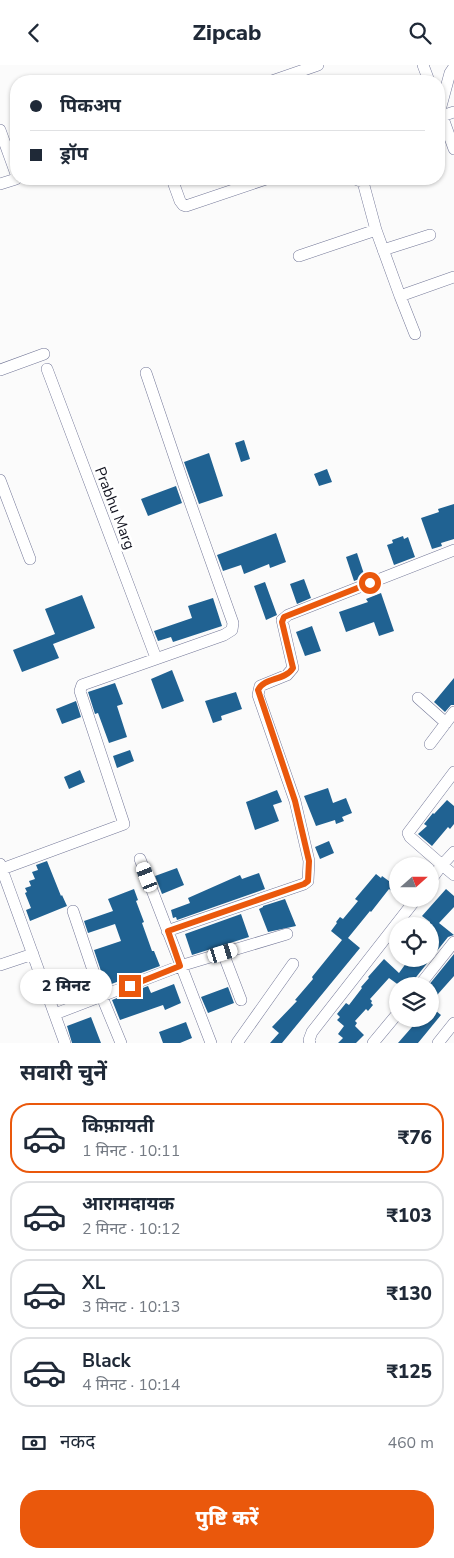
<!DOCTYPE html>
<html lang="hi">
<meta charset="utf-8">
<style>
body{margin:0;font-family:"Nunito Sans","Noto Sans Devanagari",sans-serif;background:#f6f6f7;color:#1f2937;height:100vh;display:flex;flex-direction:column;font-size:19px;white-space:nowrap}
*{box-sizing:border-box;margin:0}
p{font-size:16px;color:#747a83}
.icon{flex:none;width:28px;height:28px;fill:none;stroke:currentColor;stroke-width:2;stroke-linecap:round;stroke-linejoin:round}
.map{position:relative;height:978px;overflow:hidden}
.details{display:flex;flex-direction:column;background:#fff;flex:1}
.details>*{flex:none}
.banner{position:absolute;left:10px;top:10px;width:435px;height:110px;border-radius:20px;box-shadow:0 1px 4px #0004;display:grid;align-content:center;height:110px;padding:0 20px;background:#fff}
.needle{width:32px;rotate:69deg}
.fabs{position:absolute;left:389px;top:792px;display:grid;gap:10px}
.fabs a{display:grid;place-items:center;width:50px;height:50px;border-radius:50%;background:#fff;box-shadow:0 1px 4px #0004;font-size:25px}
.end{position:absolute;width:22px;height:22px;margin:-11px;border:6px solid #ea580c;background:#fff;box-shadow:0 0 0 2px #fff}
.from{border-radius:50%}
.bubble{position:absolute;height:35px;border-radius:18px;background:#fff;box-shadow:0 1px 4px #0004;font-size:16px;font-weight:800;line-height:35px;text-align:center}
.car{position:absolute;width:15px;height:30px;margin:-15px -8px;border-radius:6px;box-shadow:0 0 4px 1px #0007;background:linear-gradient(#fff 24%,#345 0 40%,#fff 0 76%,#345 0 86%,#fff 0)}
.banner b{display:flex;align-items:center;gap:18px;height:48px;font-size:19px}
.banner b+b{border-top:1px solid #e0e1e3}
.banner i{width:12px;height:12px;background:#1f2937}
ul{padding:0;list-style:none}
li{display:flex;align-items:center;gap:15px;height:70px;margin:0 10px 8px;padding:0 10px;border:2px solid #e0e1e3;border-radius:20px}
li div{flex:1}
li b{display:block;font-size:19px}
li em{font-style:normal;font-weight:800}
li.selected{border-color:#ea580c}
li>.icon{width:45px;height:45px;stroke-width:1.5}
h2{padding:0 20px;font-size:22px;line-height:60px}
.pay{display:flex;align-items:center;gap:12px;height:55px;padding:0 20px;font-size:19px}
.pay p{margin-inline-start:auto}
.action{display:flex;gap:10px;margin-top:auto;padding:10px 20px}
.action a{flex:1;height:58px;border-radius:20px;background:#ea580c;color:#fff;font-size:20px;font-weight:800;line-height:58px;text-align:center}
header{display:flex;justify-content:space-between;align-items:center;height:65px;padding:0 20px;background:#fff;font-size:22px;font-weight:800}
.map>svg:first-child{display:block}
.building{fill:#206292}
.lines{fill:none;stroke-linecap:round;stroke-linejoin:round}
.minor-casing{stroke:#747898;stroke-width:12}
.minor{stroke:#fff;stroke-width:11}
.route{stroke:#ea580c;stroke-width:6}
.labels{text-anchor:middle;stroke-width:5;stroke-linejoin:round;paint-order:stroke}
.street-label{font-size:15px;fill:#11121e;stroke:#fff}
</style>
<header><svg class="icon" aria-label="back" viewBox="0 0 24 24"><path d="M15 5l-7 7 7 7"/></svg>Zipcab<svg class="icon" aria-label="search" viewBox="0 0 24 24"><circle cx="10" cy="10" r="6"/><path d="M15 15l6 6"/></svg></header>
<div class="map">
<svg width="454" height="978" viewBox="0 0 454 978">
<rect width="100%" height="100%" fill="#fbfbfb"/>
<path class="building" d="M244 375 250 394 241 397 235 378Z
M209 388 223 431 199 439 184 397Z
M327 404 332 417 319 421 314 409Z
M176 421 182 438 148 451 141 434Z
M454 439V474L441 478 442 481 432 484 421 453 439 447 438 444Z
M276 468 286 497 270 503 269 499 244 509 241 500 223 506 217 490Z
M403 471 404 474 408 472 415 492 394 500 387 480 393 478 392 475Z
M357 488 365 512 354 516 346 492Z
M304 514 311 533 297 539 290 519Z
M265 517 277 550 266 555 254 521Z
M381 528 394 566 379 571 374 557 346 567 339 547 368 537 366 534Z
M82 530 95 563 53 579 59 593 22 607 13 585 55 569 45 544Z
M213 533 222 561 173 577 171 572 158 576 154 566 192 553 188 541Z
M312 561 321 586 305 591 296 567Z
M172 605 184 636 162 644 151 614Z
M454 613V640H451L445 647 434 637Z
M115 618 123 639 117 641 127 672 109 678 98 648 95 649 88 627Z
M236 627 242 644 221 651 222 655 213 658 205 636Z
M76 636 81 652 62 659 56 644Z
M130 685 134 696 117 703 113 691Z
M80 705 85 717 69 724 64 712Z
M328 723 333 738 346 733 352 748 342 752 344 756 336 759 335 755 316 761 304 731Z
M277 725 282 737 273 740 279 756 255 765 246 737Z
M447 735 454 741V759L450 764 448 762 432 781 418 769 427 761 424 759 433 748 434 749Z
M329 776 334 788 320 794 315 782Z
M47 796 61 831 62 830 67 841 30 856 26 845 31 843 25 828 27 827 25 823 31 821 29 816 35 814 32 807 38 805 36 800Z
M177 803 184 820 162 829 155 811Z
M259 808 265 824 177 855 176 852 173 853 171 845 190 838 188 833 240 810 242 814Z
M376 809 381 813 382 811 393 819 398 814V831L389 824 371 847 370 846 348 873 360 883 282 978H270L279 968 272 962 297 936 295 935 313 914 312 912 342 875 331 866 337 858 336 857 340 852 343 854 358 836 355 834Z
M134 824 138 835 136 836 144 857 142 858 152 886H154L160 901 106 921 94 885 121 876 115 859 88 868 84 856 113 846 108 834Z
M446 824 454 831V842L439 858 454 870 448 872 413 916 412 921H400L389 913 370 934 372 936 371 938 373 940 368 946 366 944 355 956 357 958 355 961 364 970 356 978H338L343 973 338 969 344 961 337 955 340 952 337 949 346 938 349 940 362 923 361 922 369 913 368 912 384 894 399 908 409 894H430V857L422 851Z
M285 834 296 861 268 867 259 844 263 842V841Z
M241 849 249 872 192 890 185 869Z
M454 889V911L430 938V921H428Z
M81 909 88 928 62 938 54 919Z
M174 919 181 938 165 945 163 940 120 955 112 935 148 921 151 928Z
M228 922 234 938 208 948 201 932Z
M430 941 441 950 418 978H398L419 954H430Z
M91 952 101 978H72L67 961Z
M186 957 192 973 180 978H163L159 967Z"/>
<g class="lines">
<g class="minor-casing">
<path id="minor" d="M423 0 429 16
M272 16 318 0
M439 42 454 84
M440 45 450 8 454 2
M439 52 454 47
M0 65 16 109
M172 114 180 136 183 140 186 141 266 114
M355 114 363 117 376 165 400 231 454 212
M0 119 16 114
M383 185 430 170
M299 191 376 165
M400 231 415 269
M47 304 156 593
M0 305 44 289
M0 415 30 494
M418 633 446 658
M430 679 454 647
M454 707 408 768 410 772 442 800 454 787
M140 794 211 978
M0 799 65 978
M2 804 124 759 80 626 82 620 224 570 232 565 233 558 185 423 146 308
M430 816 442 800 454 810
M73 846 102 932 121 978
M167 866 304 819 308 816 309 796 295 736 258 630 260 621 287 610 293 603 282 555 288 550 454 485
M223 888 241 935
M0 900 33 889
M419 921 454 877
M55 949 180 901 287 869
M237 978 293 899
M310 978 309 975 312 967 416 834
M373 978 398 948
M438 978 454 958"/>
</g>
<use href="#minor" class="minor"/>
</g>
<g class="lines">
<path class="route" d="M130 921 180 901 168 866 304 819 308 816 309 796 295 736 258 625C264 612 285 616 293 603L282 557 284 552 370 518"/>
</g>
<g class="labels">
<g class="street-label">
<text transform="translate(115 443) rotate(69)" y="5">Prabhu Marg</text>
</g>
</g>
</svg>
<div class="fabs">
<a><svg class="needle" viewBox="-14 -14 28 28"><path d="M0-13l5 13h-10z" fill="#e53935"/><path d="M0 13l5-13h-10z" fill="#747a83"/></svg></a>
<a><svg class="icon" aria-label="locate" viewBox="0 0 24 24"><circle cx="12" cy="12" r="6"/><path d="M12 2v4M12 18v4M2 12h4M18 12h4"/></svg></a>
<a><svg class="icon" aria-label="layers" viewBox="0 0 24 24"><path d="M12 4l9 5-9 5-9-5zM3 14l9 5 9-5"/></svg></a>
</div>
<i class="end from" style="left:370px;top:518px"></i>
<i class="end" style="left:130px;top:921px"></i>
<div class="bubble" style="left:20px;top:904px;width:92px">2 मिनट</div>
<i class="car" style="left:147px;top:812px;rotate:339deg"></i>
<i class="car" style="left:223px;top:888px;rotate:73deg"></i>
<div class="banner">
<b><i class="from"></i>पिकअप</b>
<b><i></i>ड्रॉप</b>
</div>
</div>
<section class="details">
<h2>सवारी चुनें</h2>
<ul>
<li class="selected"><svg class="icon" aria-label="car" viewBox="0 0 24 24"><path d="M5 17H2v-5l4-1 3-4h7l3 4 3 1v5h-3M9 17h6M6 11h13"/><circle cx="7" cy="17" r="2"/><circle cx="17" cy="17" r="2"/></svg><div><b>किफ़ायती</b><p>1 मिनट · 10:11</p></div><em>₹76</em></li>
<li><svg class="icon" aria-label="car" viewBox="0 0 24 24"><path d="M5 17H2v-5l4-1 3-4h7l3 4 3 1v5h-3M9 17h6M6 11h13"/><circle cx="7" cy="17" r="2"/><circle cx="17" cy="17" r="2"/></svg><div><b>आरामदायक</b><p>2 मिनट · 10:12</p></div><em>₹103</em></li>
<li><svg class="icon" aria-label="car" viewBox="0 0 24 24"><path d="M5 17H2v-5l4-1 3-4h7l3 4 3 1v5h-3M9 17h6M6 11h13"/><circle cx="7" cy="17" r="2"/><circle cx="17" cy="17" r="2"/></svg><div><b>XL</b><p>3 मिनट · 10:13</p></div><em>₹130</em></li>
<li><svg class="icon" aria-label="car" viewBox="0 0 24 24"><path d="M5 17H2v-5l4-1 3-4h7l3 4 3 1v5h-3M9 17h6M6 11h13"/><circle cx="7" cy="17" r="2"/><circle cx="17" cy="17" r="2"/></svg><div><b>Black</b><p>4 मिनट · 10:14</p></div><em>₹125</em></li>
</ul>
<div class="pay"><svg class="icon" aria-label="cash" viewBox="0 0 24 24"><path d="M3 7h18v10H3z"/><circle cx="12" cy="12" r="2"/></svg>नकद<p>460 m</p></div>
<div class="action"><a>पुष्टि करें</a></div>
</section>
